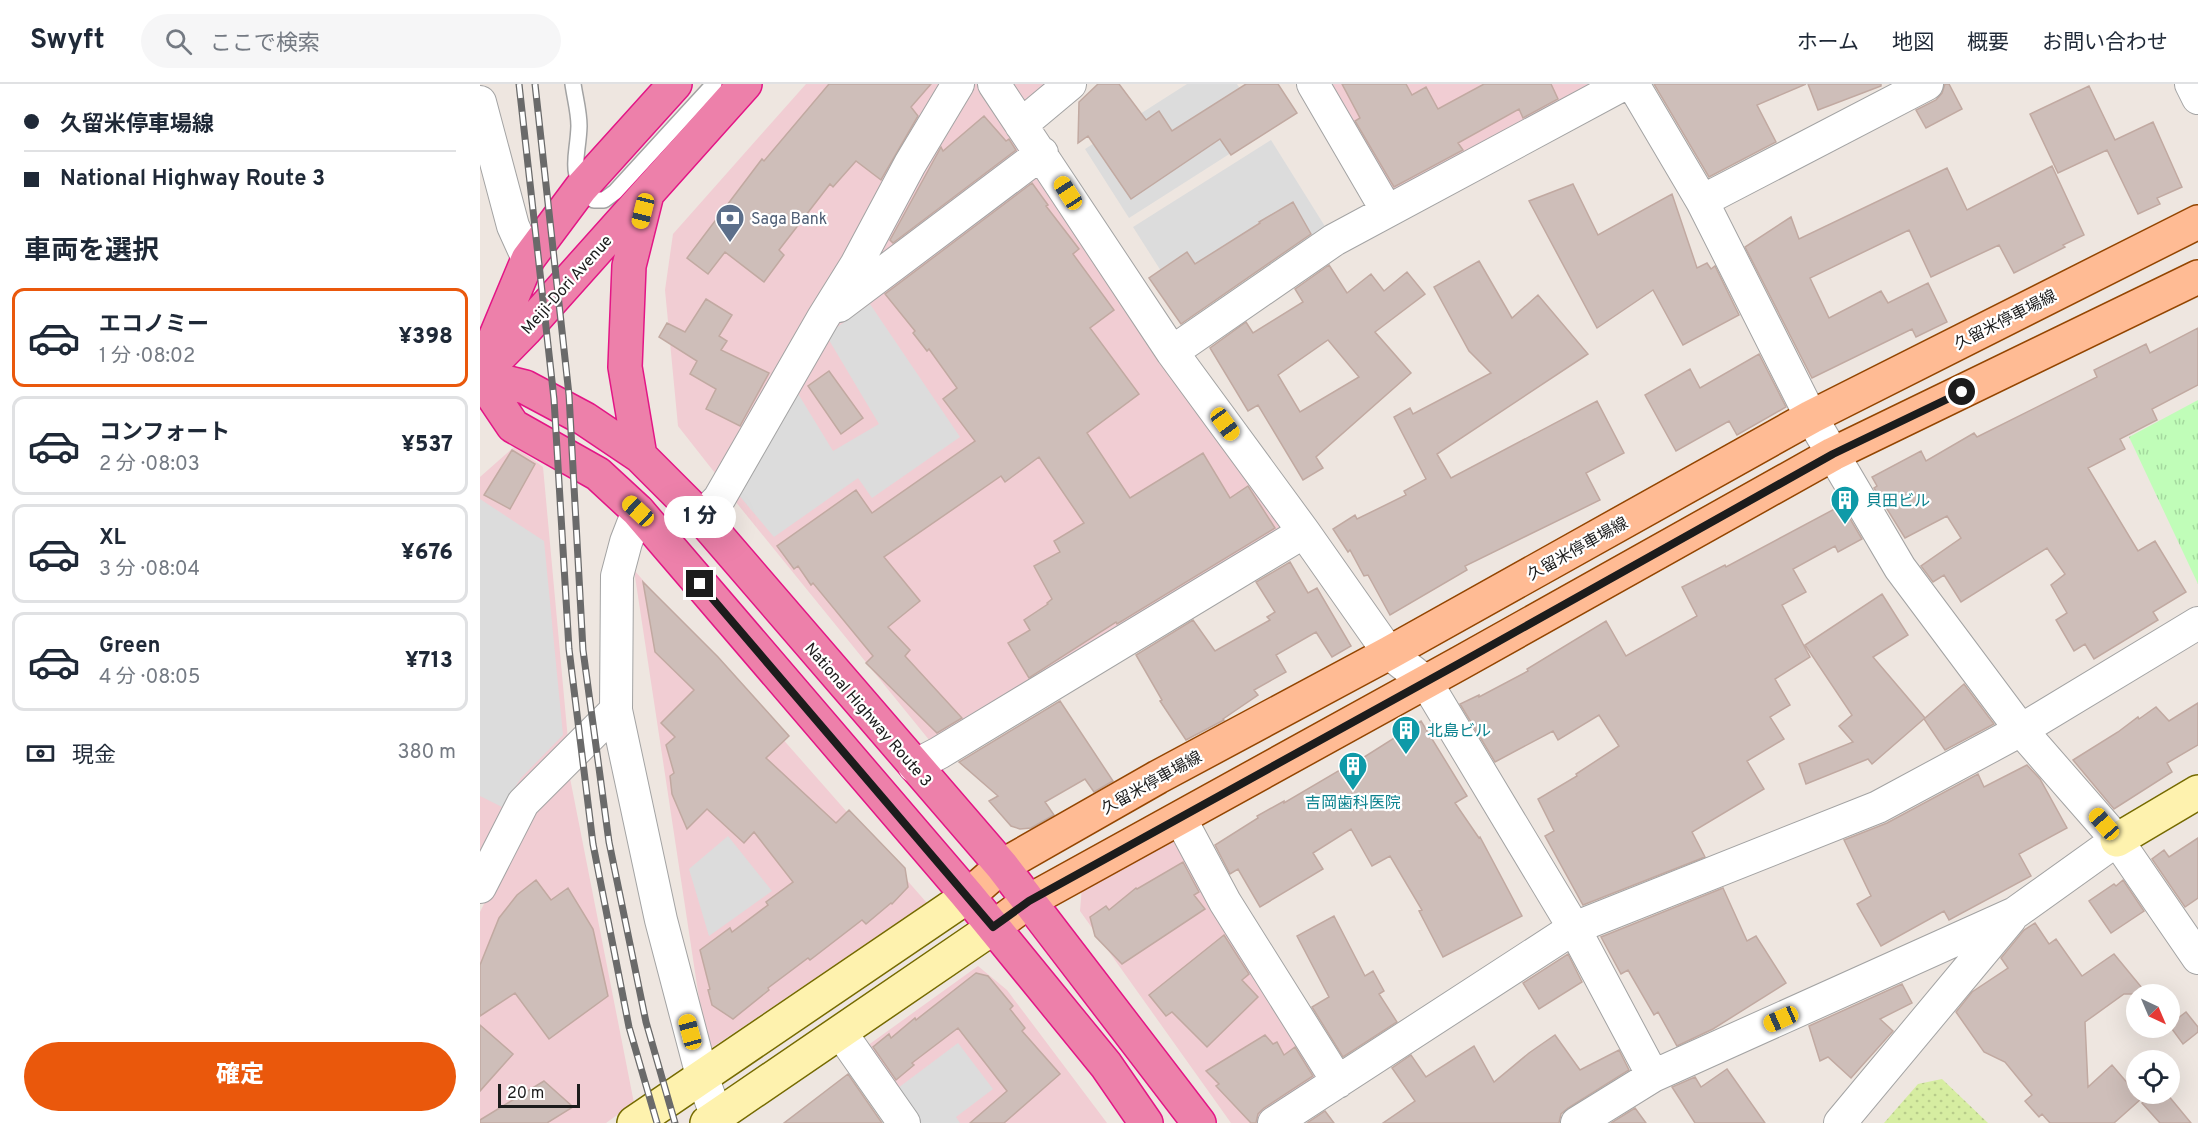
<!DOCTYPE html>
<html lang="ja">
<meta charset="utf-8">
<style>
body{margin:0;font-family:Overpass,"Noto Sans JP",sans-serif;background:#f6f6f7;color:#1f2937;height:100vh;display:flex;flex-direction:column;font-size:22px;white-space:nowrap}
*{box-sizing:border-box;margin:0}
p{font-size:20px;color:#747a83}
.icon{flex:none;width:33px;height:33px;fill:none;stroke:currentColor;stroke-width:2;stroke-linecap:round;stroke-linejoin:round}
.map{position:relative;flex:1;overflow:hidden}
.sheet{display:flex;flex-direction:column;background:#fff;width:480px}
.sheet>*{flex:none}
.banner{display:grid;align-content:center;height:132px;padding:0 24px;background:#fff}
.needle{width:39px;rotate:136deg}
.tools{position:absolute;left:1646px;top:900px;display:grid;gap:12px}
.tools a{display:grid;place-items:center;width:54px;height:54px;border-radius:50%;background:#fff;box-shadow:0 6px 24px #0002;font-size:30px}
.scale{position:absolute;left:18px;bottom:15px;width:82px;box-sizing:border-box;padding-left:6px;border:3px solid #1c1c1c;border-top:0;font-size:16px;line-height:21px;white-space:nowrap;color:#1c1c1c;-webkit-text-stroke:4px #fff;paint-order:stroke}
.end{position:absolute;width:27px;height:27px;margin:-14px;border:8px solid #1c1c1c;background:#fff;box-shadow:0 0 0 3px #fff}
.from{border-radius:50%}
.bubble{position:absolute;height:42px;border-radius:21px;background:#fff;box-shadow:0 6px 24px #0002;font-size:20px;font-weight:800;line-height:42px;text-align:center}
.car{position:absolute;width:18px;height:36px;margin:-18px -9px;border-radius:8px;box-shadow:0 0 4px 2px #0007;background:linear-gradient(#f5c518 24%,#345 0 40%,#f5c518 0 76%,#345 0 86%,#f5c518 0)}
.banner b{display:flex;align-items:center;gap:21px;height:57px;font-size:22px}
.banner b+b{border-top:2px solid #e0e1e3}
.banner i{width:15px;height:15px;background:#1f2937}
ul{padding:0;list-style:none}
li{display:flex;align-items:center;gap:18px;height:99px;margin:0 12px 9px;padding:0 12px;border:3px solid #e0e1e3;border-radius:12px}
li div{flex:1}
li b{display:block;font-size:22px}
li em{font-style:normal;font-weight:800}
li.selected{border-color:#ea580c}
li>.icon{width:54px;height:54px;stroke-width:1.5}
h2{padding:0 24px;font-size:27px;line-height:72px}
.pay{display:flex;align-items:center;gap:15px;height:66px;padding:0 24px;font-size:22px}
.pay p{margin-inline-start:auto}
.cta{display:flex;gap:12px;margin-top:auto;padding:12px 24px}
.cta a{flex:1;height:69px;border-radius:36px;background:#ea580c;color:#fff;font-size:24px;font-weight:800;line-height:69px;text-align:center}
header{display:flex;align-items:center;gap:36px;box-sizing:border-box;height:84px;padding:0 30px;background:#fff;border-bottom:2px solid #e0e1e3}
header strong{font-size:28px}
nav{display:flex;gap:33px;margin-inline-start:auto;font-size:21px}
.search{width:420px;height:54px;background:#f6f6f7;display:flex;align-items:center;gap:15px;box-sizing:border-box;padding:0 21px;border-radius:33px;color:#747a83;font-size:22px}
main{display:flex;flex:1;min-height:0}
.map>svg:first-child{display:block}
.commercial{fill:#f1cdd3}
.park{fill:url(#park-tufts)}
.garden{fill:url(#garden-dots)}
.parking{fill:#dcdcdc}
.building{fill:#cebeb9;stroke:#c1a9a1;stroke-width:1.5;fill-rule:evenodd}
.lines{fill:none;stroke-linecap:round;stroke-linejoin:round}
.lane-casing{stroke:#a3a3a3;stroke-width:18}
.street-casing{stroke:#a3a3a3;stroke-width:34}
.secondary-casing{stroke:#756a00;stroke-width:36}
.primary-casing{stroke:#934500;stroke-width:36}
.highway-casing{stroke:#e31686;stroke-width:36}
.lane{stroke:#fff;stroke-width:15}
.street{stroke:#fff;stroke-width:32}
.secondary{stroke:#fef2ae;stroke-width:33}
.primary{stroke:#ffbb94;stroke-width:33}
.highway{stroke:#ed80aa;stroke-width:33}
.rail-casing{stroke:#6a6a6a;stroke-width:7}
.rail{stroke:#fff;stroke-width:4.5;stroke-dasharray:14;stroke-linecap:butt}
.route{stroke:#1c1c1c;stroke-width:8}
.labels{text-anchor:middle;stroke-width:4.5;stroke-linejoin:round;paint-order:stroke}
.service-label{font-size:16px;fill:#4e5e75;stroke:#fff;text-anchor:start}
.street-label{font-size:16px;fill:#1c1c1c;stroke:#fff}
.culture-label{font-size:16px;fill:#0d838f;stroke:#fff;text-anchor:start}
</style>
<header>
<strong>Swyft</strong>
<div class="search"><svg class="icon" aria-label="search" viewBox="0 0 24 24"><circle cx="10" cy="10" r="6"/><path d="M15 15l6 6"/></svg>ここで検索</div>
<nav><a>ホーム</a><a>地図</a><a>概要</a><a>お問い合わせ</a></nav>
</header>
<main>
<section class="sheet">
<div class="banner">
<b><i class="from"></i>久留米停車場線</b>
<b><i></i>National Highway Route 3</b>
</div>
<h2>車両を選択</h2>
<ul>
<li class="selected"><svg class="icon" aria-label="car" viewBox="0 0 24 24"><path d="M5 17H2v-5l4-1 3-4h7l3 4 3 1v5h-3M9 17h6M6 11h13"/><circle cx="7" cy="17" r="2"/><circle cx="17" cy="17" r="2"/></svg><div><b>エコノミー</b><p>1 分 · 08:02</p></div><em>¥398</em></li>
<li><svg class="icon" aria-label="car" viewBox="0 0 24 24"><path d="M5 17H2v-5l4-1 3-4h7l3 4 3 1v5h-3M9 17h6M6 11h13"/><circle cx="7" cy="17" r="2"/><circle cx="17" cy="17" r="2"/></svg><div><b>コンフォート</b><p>2 分 · 08:03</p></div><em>¥537</em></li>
<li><svg class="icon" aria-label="car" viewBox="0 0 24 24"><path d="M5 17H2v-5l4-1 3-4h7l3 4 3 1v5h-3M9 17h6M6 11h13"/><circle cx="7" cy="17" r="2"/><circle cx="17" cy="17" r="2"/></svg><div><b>XL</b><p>3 分 · 08:04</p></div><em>¥676</em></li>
<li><svg class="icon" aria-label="car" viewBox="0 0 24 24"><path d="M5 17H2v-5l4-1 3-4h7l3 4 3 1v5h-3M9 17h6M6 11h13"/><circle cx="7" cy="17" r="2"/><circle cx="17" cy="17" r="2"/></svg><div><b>Green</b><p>4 分 · 08:05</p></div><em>¥713</em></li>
</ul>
<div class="pay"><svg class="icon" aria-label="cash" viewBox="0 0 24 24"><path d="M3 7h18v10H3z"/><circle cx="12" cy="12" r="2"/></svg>現金<p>380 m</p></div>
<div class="cta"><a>確定</a></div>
</section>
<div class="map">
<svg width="1718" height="1039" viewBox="0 0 1718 1039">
<defs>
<pattern id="park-tufts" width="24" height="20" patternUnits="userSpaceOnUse" patternTransform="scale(1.5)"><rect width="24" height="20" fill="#c0fdb8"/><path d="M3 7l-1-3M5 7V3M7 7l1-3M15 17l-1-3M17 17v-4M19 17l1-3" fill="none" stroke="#a4d89e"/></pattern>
<pattern id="garden-dots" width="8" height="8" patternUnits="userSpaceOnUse" patternTransform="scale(1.5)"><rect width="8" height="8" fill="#d6eda1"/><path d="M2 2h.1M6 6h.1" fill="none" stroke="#b7cb8a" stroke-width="1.8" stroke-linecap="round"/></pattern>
</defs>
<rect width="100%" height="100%" fill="#eee6e0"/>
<path class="commercial" d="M326 0H470L242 398 198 342 185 206 193 150Z
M486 0H508L553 70 358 219Z
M523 0H584L545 33Z
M843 0H1129L910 120Z
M559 86 811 444 454 662 255 417 347 239Z
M35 362 63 383 88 656 0 773V393Z
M154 486 447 819 227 967Z
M89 689 154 1019 126 1039H0V828L51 725Z
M697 749 852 997 781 1039H751L600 827 602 802Z
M498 882 527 906 627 1039H432L380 967Z"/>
<path class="park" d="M1718 316V500L1649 353Z"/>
<path class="garden" d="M1462 995 1508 1039H1404L1438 1000Z"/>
<path class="parking" d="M707 0H757L787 46 649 134 605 65Z
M791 56 846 144 709 231 653 143Z
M390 220 480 353 392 414 378 394 294 453 257 409 317 308 353 367 399 340 346 251Z
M0 415 64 457 83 651 41 694 22 723 0 712Z
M248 752 292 807 229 852 209 785Z
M478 959 513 1005 476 1033 480 1039H438L414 1007Z"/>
<path class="building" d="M349 0H451L431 23 438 32 401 96 376 77 353 103 350 100 299 166 304 171 284 198 245 168 228 190 207 174 282 75 284 77Z
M618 0H639L666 36 679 27 692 47 766 0H798L817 29 751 71 740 55 651 115 608 52 598 59 599 18Z
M862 0H926L932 11 946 3 958 25 1004 0H1071L1078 15 1043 34 1039 25 978 59 983 66 914 103 875 37 880 34Z
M1174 0H1326L1277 21 1296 58 1229 93Z
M1328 0H1401V2L1338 26Z
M1465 0H1469L1482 25 1446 44 1436 26 1456 16 1462 9Z
M1609 2 1635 56 1673 38 1702 103 1677 114 1680 120 1658 130 1627 66 1578 89 1550 30Z
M504 32 526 57 529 55 536 66 413 159 410 156 461 63 463 67Z
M1572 82 1604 151 1583 161 1585 163 1534 189 1519 161 1451 193 1429 146 1330 194 1349 234 1401 207 1408 219 1448 199 1467 238 1436 253 1432 245 1332 294 1265 163 1311 133 1319 155 1467 84 1487 126Z
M552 99 568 121 566 122 599 165 593 170 634 226 610 244 659 310 607 349 650 414 723 369 750 414 768 402 795 444 637 540 636 538 549 594 528 559 550 546 544 536 568 520 567 519 572 515 554 482 580 468 574 457 604 439 559 373 525 398 521 392 404 473 440 517 408 543 430 566 425 572 482 634 457 649 386 579 393 572 333 499 331 501 318 482 314 485 297 462 376 406 392 429 495 357 463 315 477 304 449 265 447 267 433 249 435 247 405 210Z
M1093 100 1118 151 1192 110 1217 184 1227 179 1231 185 1235 182 1259 231 1203 261 1173 206 1117 244 1049 117Z
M813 118 831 150 701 240 669 194 707 168 715 180 780 139 779 138Z
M999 177 1032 234 1058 211 1108 270 957 370 971 394 1117 317 1144 369 1106 389 1120 416 985 482 987 486 910 531 888 491 884 492 870 466 868 468 853 445 875 431 877 435 926 411 924 407 946 395 914 333 930 324 933 330 1011 289 989 267 954 203Z
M849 181 867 209 891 190 904 207 927 188 945 210 895 248 931 289 836 373 843 384 823 396 778 321 768 327 730 264 766 238 773 249 823 218 815 205ZM848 256 879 293 820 328 798 291Z
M226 215 252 231 239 252 247 257 241 266 289 289 260 342 226 325 236 305 210 290 217 277 179 253 187 239 205 248Z
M1718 244V301L1672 325 1677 336 1640 355 1645 365 1608 384 1658 467 1675 457 1706 508 1673 528 1678 536 1614 575 1605 560 1594 567 1576 536 1587 529 1571 501 1585 490 1567 464 1481 518 1464 491 1453 498 1441 482 1481 454 1467 432 1425 454 1394 404 1397 402 1392 393 1441 367 1446 377 1494 349 1497 353 1617 293 1614 286 1666 260 1670 269Z
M1279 270 1306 323 1257 351 1249 337 1196 367 1165 311 1210 285 1220 304Z
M349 287 383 334 361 350 328 302Z
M32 366 55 380 30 425 4 411Z
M1362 421 1382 455 1358 468 1355 462 1313 485 1326 508 1302 521 1330 573 1295 595 1310 621 1290 633 1304 655 1267 677 1284 705 1212 748 1225 773 1103 821 1065 752 1074 747 1058 715 1097 692 1096 690 1139 662 1119 631 1078 656 1073 647 1015 678 980 620 999 611V613L1048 587 1047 585 1126 537 1146 572 1217 532 1202 503 1245 481 1246 483Z
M810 478 828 509 837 504 871 562 852 573 836 548 796 571 806 588 774 606 778 611 743 635 744 636 706 656 680 617 682 616 656 571 713 536 735 567 790 536 787 533 795 528 776 498Z
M163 498 238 573 309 652 286 674 356 739 369 726 425 784 428 803 412 820 411 819 386 840 382 836 330 876 328 874 288 904 289 906 253 935 232 921 228 906 230 905 220 866 250 844 252 848 288 821 286 818 313 798 274 748 264 759 227 725 207 745 192 710 190 692 194 689 186 661 195 653 181 639 214 606 175 568Z
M1402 510 1428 551 1393 573 1445 634 1392 680 1388 675 1326 700 1319 680 1373 658 1359 642 1372 631 1325 561Z
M1484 600 1514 640 1465 666 1444 635Z
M580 617 633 697 614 708 605 695 565 718 574 731 551 744 540 745 531 742 509 717 518 712 479 678Z
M1718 619V661L1687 679 1692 688 1634 725 1593 676 1638 648 1658 633 1659 635 1676 623 1689 637Z
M941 637 987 712 975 719 999 754 1000 753 1042 832 963 873 939 827 942 826 910 772 892 782 871 745 833 769 843 785 780 823 758 785 750 790 735 761 778 734 777 732 804 717V719L877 676 878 677Z
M1547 681 1560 695 1587 744 1539 770 1551 792 1469 836 1464 827 1401 862 1377 820 1391 812 1364 756 1407 739 1498 690 1504 703Z
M1718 754V814L1705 823 1672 775 1684 766 1689 773Z
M703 778 719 808 714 811 725 825 642 880 615 852 610 833 626 822 629 826 656 804 657 805Z
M56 796 71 816 88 804 113 845 128 912 69 955 35 909 0 932V881L19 834 37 811Z
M1643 796 1664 827 1631 849 1609 817 1634 800 1636 802Z
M1243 804 1267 857 1276 852 1306 899 1233 945 1197 962 1178 928 1174 931 1148 886 1141 890 1121 853Z
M854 832 885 892 893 887 904 907 899 910 917 938 863 973 832 923 849 913 817 852Z
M1555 839 1569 860 1576 855 1602 892 1634 870 1667 910H1644L1605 938 1608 1003 1632 981 1661 1015 1634 1039H1570L1562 1030 1559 1033 1545 1017 1552 1011 1525 978 1504 968 1476 928 1492 908 1528 884 1521 874 1544 846Z
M744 851 769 890 762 896 778 913 727 963 692 928 686 932 669 911Z
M1088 870 1102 898 1059 925 1043 899Z
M496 889 508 892 533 922 530 925 545 944 542 947 580 990 524 1039H490L527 1007 478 944 432 979 434 981 416 996 393 963 409 950 411 954 435 934 436 936Z
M1422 900 1432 919 1400 935 1413 947 1371 994 1348 973 1340 977 1329 942Z
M1706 928 1718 943V948L1703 960 1689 941Z
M0 941 33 970 0 1007Z
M785 951 793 960 797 958 804 971 815 963 833 992 784 1024 778 1030 776 1039H771L736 1002 739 1000 726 987Z
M1075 951 1100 986 1139 966 1149 986 1088 1024 1081 1030 1079 1039H903L935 1017 912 984 931 971 946 993 994 962 1014 998 1049 969Z
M1247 985 1285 1039H1215L1192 1003 1215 993 1221 1003Z
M368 990 402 1039H304Z
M64 997 93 1023 67 1039H0V1036Z
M1672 1010H1687L1711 1039H1680L1662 1019Z
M1155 1024 1166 1039H1131Z
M845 1027 854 1039H827Z"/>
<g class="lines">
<g class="lane-casing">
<path id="lane" d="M93 0C95 14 99 28 99 42 98 76 86 89 114 116H124L135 108 234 0"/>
</g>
<g class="street-casing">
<path id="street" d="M514 0 692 268 824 448 909 569 946 598 1094 844 1173 992
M833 0 907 127
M1153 0 1222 117 1331 333 1420 484 1541 646 1637 756 1718 874
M1711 0 1718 14
M0 18 33 142 48 175
M541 41 590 0
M1222 117 1447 0
M359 222 562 69
M692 268 854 156 1144 0
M158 427 146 458 137 492 136 626 181 836 222 992 239 1039
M221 433 239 415 343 234 376 181 430 80 478 0
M434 682 459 669 824 448
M700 734 745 818 858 998
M0 803 43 719 136 626
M361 949 424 1039
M794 1039 1094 844 1398 723 1541 646 1718 539
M1097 1039 1173 992 1535 829 1637 756
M1360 1039 1530 835"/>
</g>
<g class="secondary-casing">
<path id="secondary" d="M1637 756 1718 708
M154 1039 488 812
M227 1039 514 843"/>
</g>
<g class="primary-casing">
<path id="primary" d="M488 812 522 782 678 693 909 569 1331 333 1718 138
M514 843 549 817 980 579 1353 370 1718 193"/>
</g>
<g class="highway-casing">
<path id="highway" d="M5 278 48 175 101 104 195 0
M0 292 45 303 105 335 160 372 221 433 522 782 719 1039
M0 292 45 246 265 0
M0 293 33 342 118 390 158 427 488 812 626 981 666 1039
M160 372 145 283 149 182 166 114"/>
</g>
<use href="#lane" class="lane"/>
<use href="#street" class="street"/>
<use href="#secondary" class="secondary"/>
<use href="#primary" class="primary"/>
<use href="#highway" class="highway"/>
<g class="rail-casing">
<path id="rail" d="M39 0 74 315 89 565 113 760 149 943 177 1039
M55 0 89 311 103 566 129 758 166 938 195 1039"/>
</g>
<use href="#rail" class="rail"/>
</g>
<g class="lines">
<path class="route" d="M220 500 513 843 549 817 980 579 1353 370 1482 308"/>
</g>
<defs>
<g id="bank-pin" transform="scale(1.5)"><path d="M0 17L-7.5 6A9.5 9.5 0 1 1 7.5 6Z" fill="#5c6f8a" stroke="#fff"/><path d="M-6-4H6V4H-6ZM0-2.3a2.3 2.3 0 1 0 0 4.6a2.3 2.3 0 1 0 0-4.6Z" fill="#fff"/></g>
<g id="building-pin" transform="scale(1.5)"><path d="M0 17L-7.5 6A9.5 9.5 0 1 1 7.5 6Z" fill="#0f9aa8" stroke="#fff"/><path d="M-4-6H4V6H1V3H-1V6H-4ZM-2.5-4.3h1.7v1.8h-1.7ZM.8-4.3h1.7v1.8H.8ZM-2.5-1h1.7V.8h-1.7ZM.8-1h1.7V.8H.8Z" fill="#fff"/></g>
</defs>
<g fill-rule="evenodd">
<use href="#bank-pin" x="250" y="134"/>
<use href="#building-pin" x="1365" y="416"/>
<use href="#building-pin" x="926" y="646"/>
<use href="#building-pin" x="873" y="682"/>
</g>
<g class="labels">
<g class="service-label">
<text x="271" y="140">Saga Bank</text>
</g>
<g class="street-label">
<text transform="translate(86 200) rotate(-48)" y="6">Meiji-Dori Avenue</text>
<text transform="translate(1525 235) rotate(-27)" y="6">久留米停車場線</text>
<text transform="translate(1097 464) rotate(-29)" y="6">久留米停車場線</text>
<text transform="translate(389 630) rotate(49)" y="6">National Highway Route 3</text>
<text transform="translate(671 698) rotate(-29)" y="6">久留米停車場線</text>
</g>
<g class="culture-label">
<text x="1386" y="422">貝田ビル</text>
<text x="947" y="652">北島ビル</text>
<text x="873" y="724" text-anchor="middle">吉岡歯科医院</text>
</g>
</g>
</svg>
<div class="tools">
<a><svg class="needle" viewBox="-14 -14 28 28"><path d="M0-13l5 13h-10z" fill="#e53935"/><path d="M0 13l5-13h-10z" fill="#747a83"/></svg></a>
<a><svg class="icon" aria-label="locate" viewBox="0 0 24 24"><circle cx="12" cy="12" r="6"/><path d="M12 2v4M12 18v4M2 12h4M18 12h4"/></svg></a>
</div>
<div class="scale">20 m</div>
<i class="end from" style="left:1482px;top:308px"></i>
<i class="end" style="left:220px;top:500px"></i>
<div class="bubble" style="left:184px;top:412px;width:72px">1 分</div>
<i class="car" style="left:588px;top:109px;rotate:327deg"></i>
<i class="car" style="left:163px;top:127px;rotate:194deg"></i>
<i class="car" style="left:745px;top:340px;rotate:144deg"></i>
<i class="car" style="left:158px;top:427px;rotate:313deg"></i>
<i class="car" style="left:1624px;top:740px;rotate:319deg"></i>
<i class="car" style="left:1301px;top:935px;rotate:246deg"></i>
<i class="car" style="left:210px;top:948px;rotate:345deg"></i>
</div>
</main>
